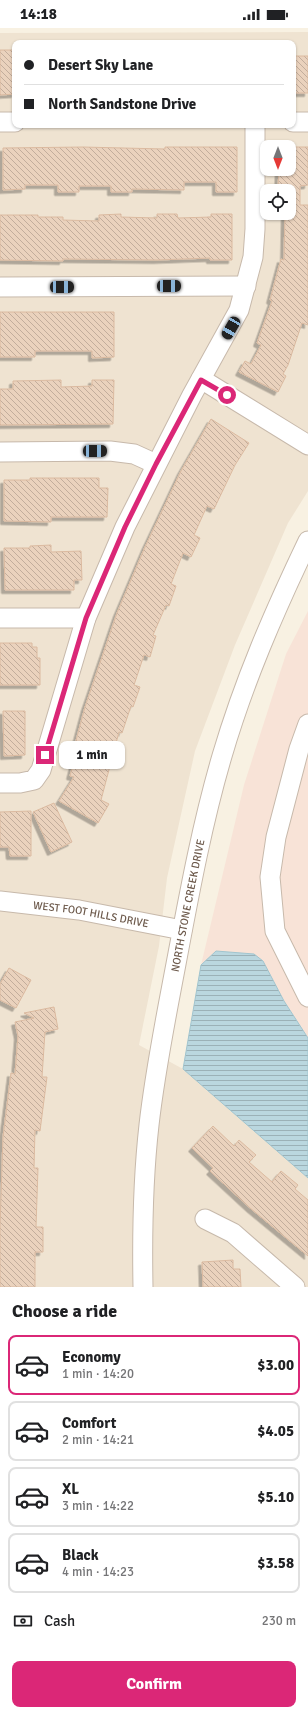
<!DOCTYPE html>
<meta charset="utf-8">
<style>
body{margin:0;font-family:Signika,sans-serif;background:#f6f6f6;color:#202124;height:100vh;display:flex;flex-direction:column;font-size:15px;white-space:nowrap}
*{box-sizing:border-box;margin:0}
p{font-size:13px;color:#757577}
.icon{flex:none;width:22px;height:22px;fill:none;stroke:currentColor;stroke-width:2;stroke-linecap:round;stroke-linejoin:round}
.map{position:relative;height:1259px;overflow:hidden}
.drawer{display:flex;flex-direction:column;background:#fff;flex:1}
.drawer>*{flex:none}
.top-card{position:absolute;left:12px;top:12px;width:284px;height:88px;border-radius:8px;box-shadow:0 1px 3px #0004;display:grid;align-content:center;height:88px;padding:0 12px;background:#fff}
.needle{width:26px;rotate:180deg}
.tools{position:absolute;left:260px;top:112px;display:grid;gap:8px}
.tools a{display:grid;place-items:center;width:36px;height:36px;border-radius:8px;background:#fff;box-shadow:0 1px 3px #0004;font-size:20px}
.end{position:absolute;width:18px;height:18px;margin:-9px;border:5px solid #db2777;background:#fff;box-shadow:0 0 0 2px #fff}
.from{border-radius:50%}
.bubble{position:absolute;height:28px;border-radius:8px;background:#fff;box-shadow:0 1px 3px #0004;font-size:13px;font-weight:700;line-height:28px;text-align:center}
.car{position:absolute;width:12px;height:24px;margin:-12px -6px;border-radius:5px;box-shadow:0 0 3px 1px #0007;background:linear-gradient(#222 24%,#8ab4d8 0 40%,#222 0 76%,#8ab4d8 0 86%,#222 0)}
.top-card b{display:flex;align-items:center;gap:14px;height:38px;font-size:15px}
.top-card b+b{border-top:1px solid #e0e0e0}
.top-card i{width:10px;height:10px;background:#202124}
ul{padding:0;list-style:none}
li{display:flex;align-items:center;gap:12px;height:60px;margin:0 8px 6px;padding:0 4px;border:2px solid #e0e0e0;border-radius:8px}
li div{flex:1}
li b{display:block;font-size:15px}
li em{font-style:normal;font-weight:700}
li.selected{border-color:#db2777}
li>.icon{width:36px;height:36px;stroke-width:1.5}
h2{padding:0 12px;font-size:18px;line-height:48px}
.pay{display:flex;align-items:center;gap:10px;height:44px;padding:0 12px;font-size:15px}
.pay p{margin-inline-start:auto}
.primary-button{display:flex;gap:8px;margin-top:auto;padding:8px 12px}
.primary-button a{flex:1;height:46px;border-radius:8px;background:#db2777;color:#fff;font-size:16px;font-weight:700;line-height:46px;text-align:center}
.status{display:flex;justify-content:space-between;align-items:center;height:28px;padding:0 20px;background:#fff;direction:ltr}
.status svg{height:11px;fill:currentColor}
.map>svg:first-child{display:block}
.residential{fill:#efe3d1;fill-rule:evenodd}
.commercial{fill:#f8e3d7}
.water{fill:url(#water-rules);stroke:#a1c5cf}
.building{fill:url(#building-back-hatch);stroke:#dbbaa0;filter:url(#shadow)}
.lines{fill:none;stroke-linecap:round;stroke-linejoin:round}
.minor-casing{stroke:#c7b9ab;stroke-width:21}
.minor{stroke:#fff;stroke-width:19}
.route{stroke:#db2777;stroke-width:5}
.labels{text-anchor:middle;stroke-width:3.5;stroke-linejoin:round;paint-order:stroke}
.street-label{font-size:11px;fill:#6d5a4c;stroke:#fcf5e7}
</style>
<div class="status"><b>14:18</b><svg viewBox="0 0 49 12"><path d="M0 12V9h3v3zM5 12V6h3v6zM10 12V3h3v9zM15 12V0h3v12zM26 1h20v11H26zM47 4h2v5h-2z"/></svg></div>
<div class="map">
<svg width="308" height="1259" viewBox="0 0 308 1259">
<defs>
<pattern id="water-rules" width="6" height="5" patternUnits="userSpaceOnUse"><rect width="6" height="5" fill="#bad7df"/><path d="M0 2.5h6" fill="none" stroke="#9bb1b7"/></pattern>
<pattern id="building-back-hatch" width="6" height="6" patternUnits="userSpaceOnUse"><rect width="6" height="6" fill="#ead2bd"/><path d="M-1 5l2 2M0 0l6 6M5-1l2 2" fill="none" stroke="#c2ad9c"/></pattern>
<filter id="shadow"><feDropShadow dx="-3.5" dy="3.5" stdDeviation="0" flood-color="#0004"/></filter>
</defs>
<rect width="100%" height="100%" fill="#f8f1e2"/>
<path class="residential" d="M308 4V463L288 495 235 617 195 723 167 850 159 918 139 1017 183 1041 308 1150V1259H0V5ZM15 15H293V97H15ZM267 119H289V141H267ZM267 163H289V185H267Z"/>
<path class="commercial" d="M308 583V1150L183 1041 201 937 244 757 286 626Z"/>
<path class="water" d="M216 923 254 926 263 933 284 973 308 1010V1150L183 1041 201 937Z"/>
<path class="building" d="M0 22H15V66L0 67Z
M293 28H308V65H293Z
M83 119 165 121V119H237V164H216V154H184V162L132 161V164H111V158H79V164H58V157H25V161L3 162V120Z
M289 119H308V157L300 158V177H308V297L302 295 288 337 283 346 286 348 278 364 239 344 245 333 251 336 261 317 257 315 272 273 270 272 281 231 284 232 285 185H289V161H278L279 141H289Z
M121 186V189L157 190V186H177L178 190 211 189V186H232V232H210V230L157 232 63 231V233L0 232V187H38V189H63V192L99 193V187Z
M0 284H114V329L92 330V323H35V329H0Z
M61 352V359L92 358V352H114L113 396 0 397V361H13V353Z
M211 391 249 415 235 437 214 481 207 478 194 507 200 510 191 529 183 525 171 556 176 558 169 578 166 577 153 607 156 608 150 629 144 627 134 657 140 659 133 679 131 678 122 705 119 704 101 772 109 776 98 795 59 773 74 749 70 748 77 721 74 720 85 679 117 585 145 519 181 443Z
M30 450H99V460H108L107 489H51V494L4 493V452H30Z
M51 517V524L81 523 82 552H74V562H5L4 520H30V518Z
M0 615H32V619H37V630H40V657H0Z
M3 683H25V727L4 728Z
M54 775 72 814 51 824 33 784Z
M31 783V828H10L9 819H0V784Z
M9 940 31 952 16 980 0 972V956Z
M54 979 58 1001 45 1004 42 1049H47L40 1103 35 1102 34 1140H38L36 1199H43V1224H35V1259H0V1198L3 1109 11 1045 15 1046 18 1008 15 994 34 990 24 985Z
M213 1098 234 1118 239 1112 256 1127 249 1134 272 1154 281 1143 298 1157 295 1161 308 1172V1228L250 1180 210 1143 213 1140 192 1120Z
M233 1232V1241H240L241 1259H203L202 1234Z"/>
<g class="lines">
<g class="minor-casing">
<g id="minor">
<path d="M0 94H15"/>
<path d="M293 94H308"/>
<path d="M0 259 246 258"/>
<path d="M201 351 308 417"/>
<path d="M0 424 110 423 134 426 156 436"/>
<path d="M0 590H86"/>
<path d="M308 696 299 721 276 809 270 849 275 903 308 969"/>
<path d="M0 755H20L34 752 41 742 86 590 125 499 192 367 239 282 253 229 255 201V97"/>
<path id="s1" d="M0 873 79 882 182 902"/>
<path d="M205 1191 233 1205 295 1259"/>
<path id="s2" d="M143 1259C142 1205 143 1150 149 1097 155 1043 166 989 176 936 189 867 202 796 222 728 244 653 274 584 308 513"/>
</g>
</g>
<use href="#minor" class="minor"/>
</g>
<g class="lines">
<path class="route" d="M45 727 86 590 125 499 156 436 201 352 227 367"/>
</g>
<g class="labels">
<g class="street-label">
<text dy="4" stroke="none"><textPath href="#s2" startOffset="385">NORTH STONE CREEK DRIVE</textPath></text>
<text dy="4" stroke="none"><textPath href="#s1" startOffset="92">WEST FOOT HILLS DRIVE</textPath></text>
</g>
</g>
</svg>
<div class="tools">
<a><svg class="needle" viewBox="-14 -14 28 28"><path d="M0-13l5 13h-10z" fill="#e53935"/><path d="M0 13l5-13h-10z" fill="#757577"/></svg></a>
<a><svg class="icon" aria-label="locate" viewBox="0 0 24 24"><circle cx="12" cy="12" r="6"/><path d="M12 2v4M12 18v4M2 12h4M18 12h4"/></svg></a>
</div>
<i class="end from" style="left:227px;top:367px"></i>
<i class="end" style="left:45px;top:727px"></i>
<div class="bubble" style="left:59px;top:713px;width:66px">1 min</div>
<i class="car" style="left:169px;top:258px;rotate:90deg"></i>
<i class="car" style="left:62px;top:259px;rotate:90deg"></i>
<i class="car" style="left:231px;top:300px;rotate:210deg"></i>
<i class="car" style="left:95px;top:423px;rotate:90deg"></i>
<div class="top-card">
<b><i class="from"></i>Desert Sky Lane</b>
<b><i></i>North Sandstone Drive</b>
</div>
</div>
<section class="drawer">
<h2>Choose a ride</h2>
<ul>
<li class="selected"><svg class="icon" aria-label="car" viewBox="0 0 24 24"><path d="M5 17H2v-5l4-1 3-4h7l3 4 3 1v5h-3M9 17h6M6 11h13"/><circle cx="7" cy="17" r="2"/><circle cx="17" cy="17" r="2"/></svg><div><b>Economy</b><p>1 min · 14:20</p></div><em>$3.00</em></li>
<li><svg class="icon" aria-label="car" viewBox="0 0 24 24"><path d="M5 17H2v-5l4-1 3-4h7l3 4 3 1v5h-3M9 17h6M6 11h13"/><circle cx="7" cy="17" r="2"/><circle cx="17" cy="17" r="2"/></svg><div><b>Comfort</b><p>2 min · 14:21</p></div><em>$4.05</em></li>
<li><svg class="icon" aria-label="car" viewBox="0 0 24 24"><path d="M5 17H2v-5l4-1 3-4h7l3 4 3 1v5h-3M9 17h6M6 11h13"/><circle cx="7" cy="17" r="2"/><circle cx="17" cy="17" r="2"/></svg><div><b>XL</b><p>3 min · 14:22</p></div><em>$5.10</em></li>
<li><svg class="icon" aria-label="car" viewBox="0 0 24 24"><path d="M5 17H2v-5l4-1 3-4h7l3 4 3 1v5h-3M9 17h6M6 11h13"/><circle cx="7" cy="17" r="2"/><circle cx="17" cy="17" r="2"/></svg><div><b>Black</b><p>4 min · 14:23</p></div><em>$3.58</em></li>
</ul>
<div class="pay"><svg class="icon" aria-label="cash" viewBox="0 0 24 24"><path d="M3 7h18v10H3z"/><circle cx="12" cy="12" r="2"/></svg>Cash<p>230 m</p></div>
<div class="primary-button"><a>Confirm</a></div>
</section>
